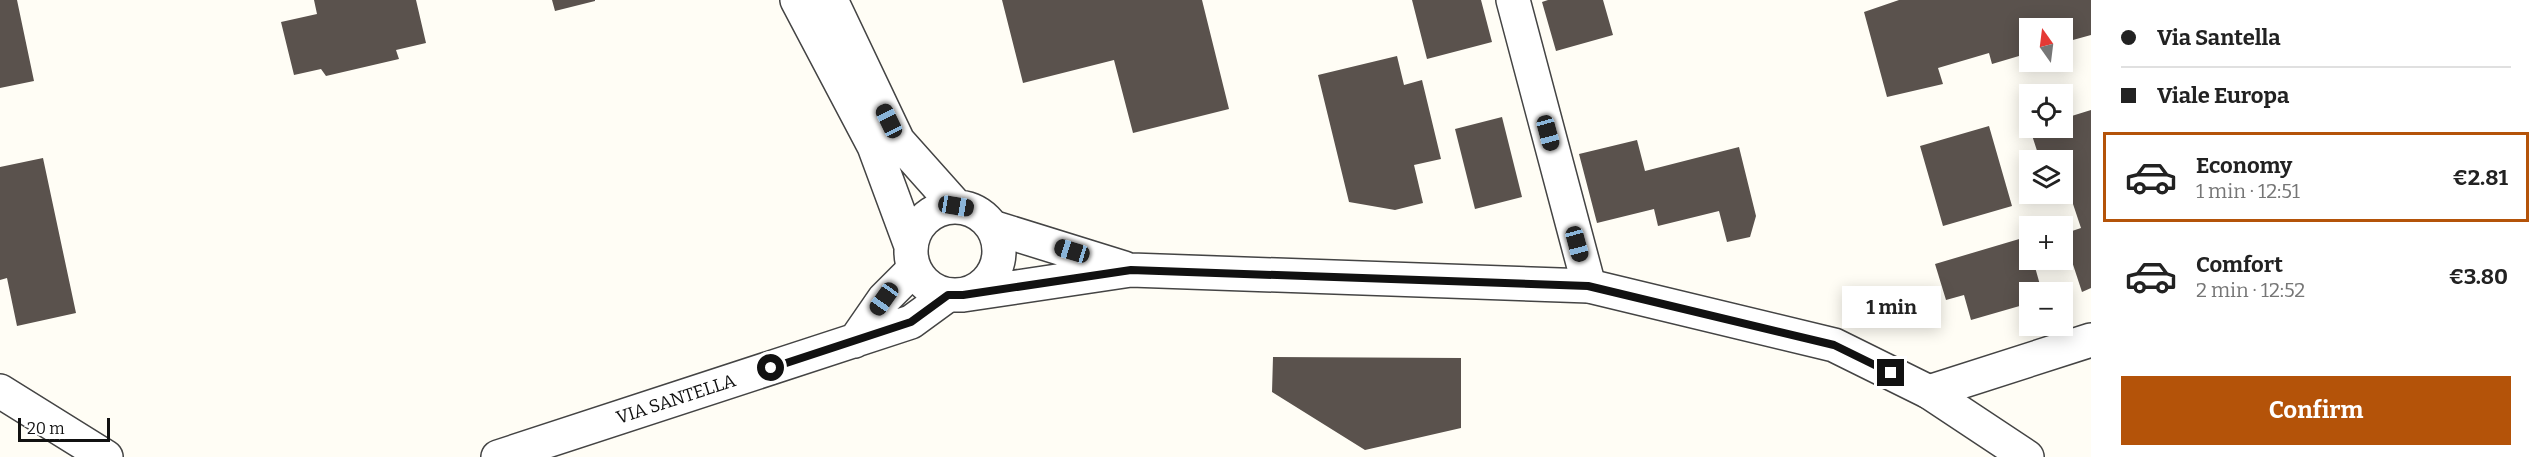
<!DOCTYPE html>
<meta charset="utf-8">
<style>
body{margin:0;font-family:Bitter,serif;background:#f2f2f2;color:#222;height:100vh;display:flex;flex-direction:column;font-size:22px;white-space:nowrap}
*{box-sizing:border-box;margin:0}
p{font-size:20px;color:#767676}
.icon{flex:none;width:33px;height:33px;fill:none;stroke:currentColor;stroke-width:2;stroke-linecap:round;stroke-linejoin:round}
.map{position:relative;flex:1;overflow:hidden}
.panel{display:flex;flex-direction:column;background:#fff;width:450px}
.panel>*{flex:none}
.guide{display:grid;align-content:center;height:132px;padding:0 30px;background:#fff}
.needle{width:39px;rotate:346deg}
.buttons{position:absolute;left:2019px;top:18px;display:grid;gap:12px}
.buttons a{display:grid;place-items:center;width:54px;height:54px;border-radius:0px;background:#fff;box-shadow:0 3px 15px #0003;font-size:30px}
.scale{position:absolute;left:18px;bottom:15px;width:92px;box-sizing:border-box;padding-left:6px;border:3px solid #111;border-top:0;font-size:16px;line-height:21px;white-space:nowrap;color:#111;-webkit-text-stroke:4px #fff;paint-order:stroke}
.end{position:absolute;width:27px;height:27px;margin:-14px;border:8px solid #111;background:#fff;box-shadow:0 0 0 3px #fff}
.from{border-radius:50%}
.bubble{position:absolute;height:42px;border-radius:0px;background:#fff;box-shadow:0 3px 15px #0003;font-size:20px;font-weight:700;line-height:42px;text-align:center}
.car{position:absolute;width:18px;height:36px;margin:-18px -9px;border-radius:8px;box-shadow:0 0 4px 2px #0007;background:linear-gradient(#222 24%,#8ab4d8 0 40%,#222 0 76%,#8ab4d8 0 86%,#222 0)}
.guide b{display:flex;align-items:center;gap:21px;height:57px;font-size:22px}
.guide b+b{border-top:2px solid #e0e0e0}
.guide i{width:15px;height:15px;background:#222}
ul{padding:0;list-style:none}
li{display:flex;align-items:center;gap:18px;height:90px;margin:0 12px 9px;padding:0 18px;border:3px solid transparent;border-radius:0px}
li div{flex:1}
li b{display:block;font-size:22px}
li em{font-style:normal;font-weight:700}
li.active{border-color:#b45309}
li>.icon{width:54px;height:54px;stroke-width:1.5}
.action{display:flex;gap:12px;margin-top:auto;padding:12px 30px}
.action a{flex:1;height:69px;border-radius:0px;background:#b45309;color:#fff;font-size:24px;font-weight:700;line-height:69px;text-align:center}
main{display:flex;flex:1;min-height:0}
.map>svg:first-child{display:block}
.building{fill:#5a524d}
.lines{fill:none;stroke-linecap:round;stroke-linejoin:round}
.minor-casing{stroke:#444;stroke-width:36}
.tertiary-casing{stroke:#444;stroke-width:36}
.minor{stroke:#fff;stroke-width:33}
.tertiary{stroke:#fff;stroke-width:33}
.route{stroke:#111;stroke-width:8}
.labels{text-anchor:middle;stroke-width:6;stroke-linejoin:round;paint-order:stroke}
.street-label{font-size:18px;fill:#111;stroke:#fff}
</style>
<main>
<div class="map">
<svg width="2091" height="457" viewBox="0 0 2091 457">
<rect width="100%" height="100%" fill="#fffdf5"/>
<path class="building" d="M0 0H17L34 81 0 88Z
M314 0H416L426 43 396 50 399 59 326 76 321 69 294 75 281 22 317 14Z
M552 0H595V1L555 11Z
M1002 0H1202L1229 109 1133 133 1114 60 1023 83Z
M1412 0H1481L1492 42 1427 59Z
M1548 0H1603L1613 35 1556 51 1542 2Z
M1899 0H2091V35L2062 43V28H2030V62L2022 64 2019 56 1992 64 1989 53 1938 68 1943 84 1887 97 1864 12Z
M1397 56 1404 85 1422 80 1441 159 1414 165 1423 203 1395 210 1349 202 1318 75Z
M2091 110V288L2082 292 2063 234 2081 228 2065 180 2062 181V160H2040L2030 129 2062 128V119Z
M1502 117 1522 197 1475 209 1455 129Z
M1989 126 2012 206 1943 226 1920 146Z
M1637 140 1645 171 1739 147 1756 216 1750 237 1727 242 1719 211 1658 226 1654 209 1597 223 1579 154Z
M43 158 76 313 17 326 7 278 0 280V167Z
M2026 237 2030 260H2033L2042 292H2030V303L1971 320 1964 295 1946 300 1935 264Z
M1273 357 1461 358V428L1365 450 1272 392Z"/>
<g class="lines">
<g class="minor-casing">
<path id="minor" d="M1513 0 1589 286
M855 341 884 299 914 269
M0 391 106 457
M1929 392 2091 340
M498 457 911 322 948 295"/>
</g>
<g class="tertiary-casing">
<path id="tertiary" d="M797 0 874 146 911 246
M831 0 898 141 956 206
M911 251a44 44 0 1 1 88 0a44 44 0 1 1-88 0Z
M992 227 1124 268
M963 295 1131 270 1589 286 1834 345 1929 392 2027 457"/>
</g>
<use href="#minor" class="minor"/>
<use href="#tertiary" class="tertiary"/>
</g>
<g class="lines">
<path class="route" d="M771 368 911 322 948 295H963L1131 270 1588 286 1834 345 1891 373"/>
</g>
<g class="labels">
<g class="street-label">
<text transform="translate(676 399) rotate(-18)" y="6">VIA SANTELLA</text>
</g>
</g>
</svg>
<div class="buttons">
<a><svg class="needle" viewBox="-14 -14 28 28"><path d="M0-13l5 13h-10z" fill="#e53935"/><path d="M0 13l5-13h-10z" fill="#767676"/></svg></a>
<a><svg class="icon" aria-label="locate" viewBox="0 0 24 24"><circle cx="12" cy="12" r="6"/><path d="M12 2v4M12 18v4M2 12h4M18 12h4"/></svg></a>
<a><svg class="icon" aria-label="layers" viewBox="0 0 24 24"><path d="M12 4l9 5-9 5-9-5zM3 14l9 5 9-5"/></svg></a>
<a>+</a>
<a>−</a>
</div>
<div class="scale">20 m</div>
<i class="end from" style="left:771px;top:368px"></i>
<i class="end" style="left:1891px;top:373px"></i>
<div class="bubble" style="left:1842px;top:286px;width:99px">1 min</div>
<i class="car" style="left:889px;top:121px;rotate:334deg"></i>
<i class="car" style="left:1548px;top:133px;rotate:165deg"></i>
<i class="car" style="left:956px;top:206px;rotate:99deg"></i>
<i class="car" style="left:1577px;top:244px;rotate:165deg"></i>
<i class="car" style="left:1072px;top:251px;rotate:287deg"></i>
<i class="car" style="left:884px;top:299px;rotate:215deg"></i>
</div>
<section class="panel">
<div class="guide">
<b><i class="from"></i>Via Santella</b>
<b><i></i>Viale Europa</b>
</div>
<ul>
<li class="active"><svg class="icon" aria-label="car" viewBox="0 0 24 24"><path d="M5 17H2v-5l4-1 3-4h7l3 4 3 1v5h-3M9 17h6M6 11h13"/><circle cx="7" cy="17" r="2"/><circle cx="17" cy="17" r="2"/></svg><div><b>Economy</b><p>1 min · 12:51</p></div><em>€2.81</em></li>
<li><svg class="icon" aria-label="car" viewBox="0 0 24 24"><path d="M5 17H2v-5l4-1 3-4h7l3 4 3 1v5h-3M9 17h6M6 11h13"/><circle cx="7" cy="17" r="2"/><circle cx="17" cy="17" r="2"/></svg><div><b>Comfort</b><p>2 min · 12:52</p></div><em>€3.80</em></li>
</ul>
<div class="action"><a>Confirm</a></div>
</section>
</main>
